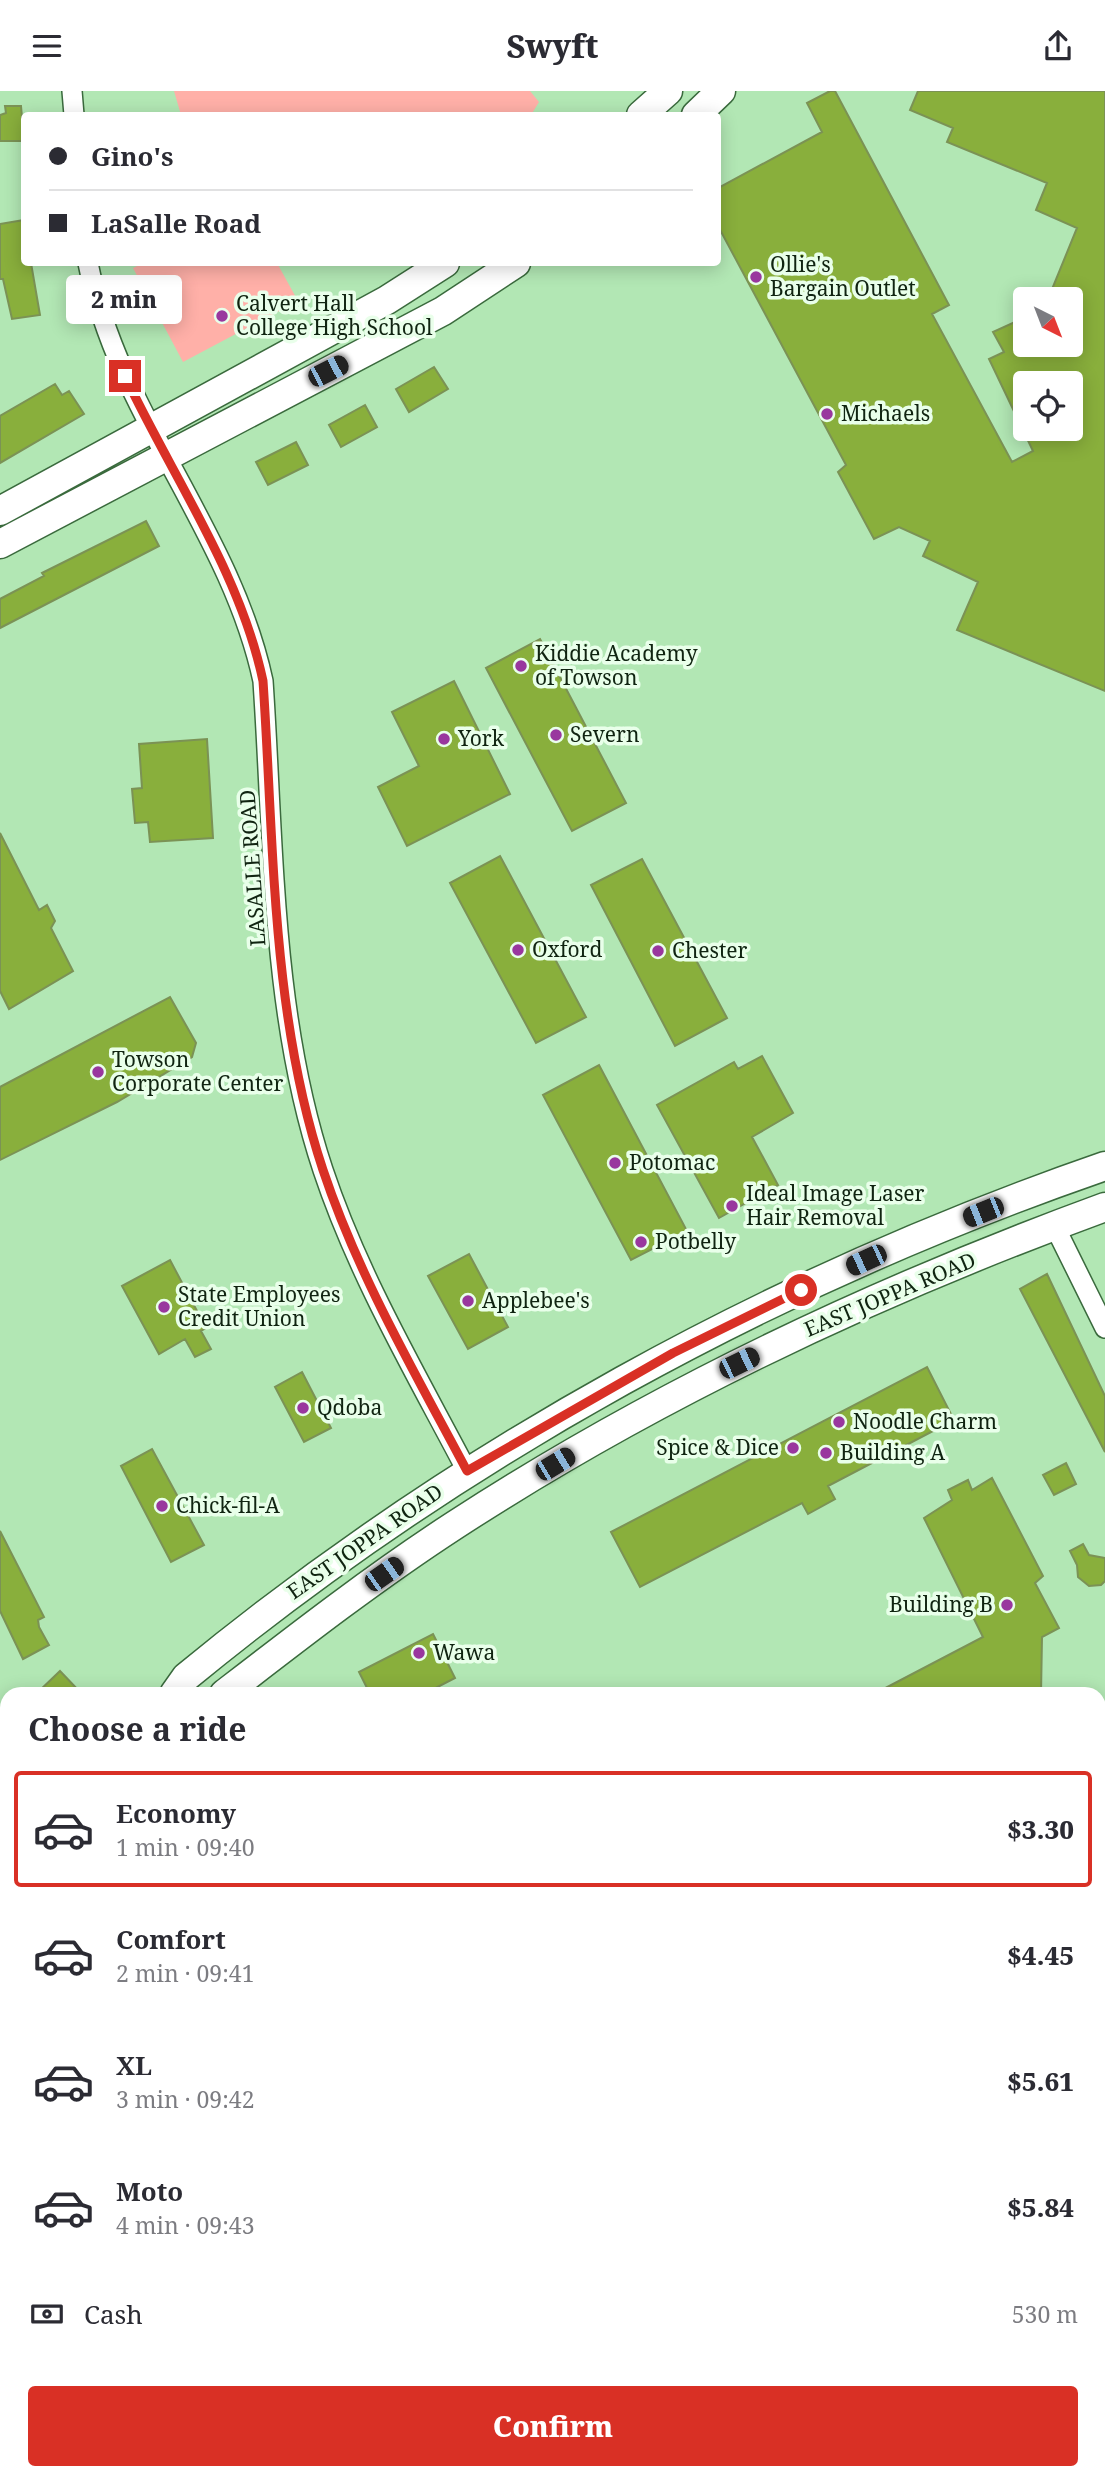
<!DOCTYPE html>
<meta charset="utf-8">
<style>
body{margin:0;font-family:"Noto Serif",serif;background:#f2f2f3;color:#2b2b33;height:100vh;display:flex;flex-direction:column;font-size:26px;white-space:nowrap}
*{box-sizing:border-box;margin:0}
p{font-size:23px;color:#7c7c81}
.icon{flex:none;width:38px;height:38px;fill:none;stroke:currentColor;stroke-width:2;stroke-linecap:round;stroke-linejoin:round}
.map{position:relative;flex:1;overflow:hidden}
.panel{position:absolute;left:0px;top:1596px;width:1106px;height:793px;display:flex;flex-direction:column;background:#fff;border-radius:21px 21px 0 0;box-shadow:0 4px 18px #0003}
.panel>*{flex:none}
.banner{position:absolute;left:21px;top:21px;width:700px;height:154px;border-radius:7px;box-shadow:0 4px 18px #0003;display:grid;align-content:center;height:154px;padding:0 28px;background:#fff}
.needle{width:46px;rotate:138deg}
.tools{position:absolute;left:1013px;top:196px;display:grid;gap:14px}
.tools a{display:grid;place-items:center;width:70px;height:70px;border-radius:7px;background:#fff;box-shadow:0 4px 18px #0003;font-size:35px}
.end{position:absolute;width:32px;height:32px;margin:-16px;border:9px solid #d93025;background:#fff;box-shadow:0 0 0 4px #fff}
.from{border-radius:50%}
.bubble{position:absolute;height:49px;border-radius:7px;background:#fff;box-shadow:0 4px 18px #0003;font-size:23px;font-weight:800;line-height:49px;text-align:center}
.car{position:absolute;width:21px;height:42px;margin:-21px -10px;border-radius:9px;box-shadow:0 0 5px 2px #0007;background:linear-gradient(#222 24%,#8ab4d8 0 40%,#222 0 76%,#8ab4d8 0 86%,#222 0)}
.banner b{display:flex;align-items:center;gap:24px;height:66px;font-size:26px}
.banner b+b{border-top:2px solid #e1e1e2}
.banner i{width:18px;height:18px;background:#2b2b33}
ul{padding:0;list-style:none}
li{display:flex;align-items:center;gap:21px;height:116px;margin:0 14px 10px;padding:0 14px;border:4px solid transparent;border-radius:7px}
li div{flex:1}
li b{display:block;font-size:26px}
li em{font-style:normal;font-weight:800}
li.current{border-color:#d93025}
li>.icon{width:63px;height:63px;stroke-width:1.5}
h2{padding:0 28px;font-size:32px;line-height:84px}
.pay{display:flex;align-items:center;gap:18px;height:77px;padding:0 28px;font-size:26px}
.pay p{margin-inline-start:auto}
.action{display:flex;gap:14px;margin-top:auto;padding:14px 28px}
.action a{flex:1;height:80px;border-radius:7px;background:#d93025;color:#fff;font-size:28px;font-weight:800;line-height:80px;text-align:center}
header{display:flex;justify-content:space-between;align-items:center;height:91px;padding:0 28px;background:#fff;font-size:32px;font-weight:800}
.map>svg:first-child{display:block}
.green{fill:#ffb0a8}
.building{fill:#89af3c;stroke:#7b9255;stroke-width:2;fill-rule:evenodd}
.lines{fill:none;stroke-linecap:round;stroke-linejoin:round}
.street-casing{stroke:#3a6a3d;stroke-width:22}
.secondary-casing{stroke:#3a6a3d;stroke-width:31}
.street{stroke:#fff;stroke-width:19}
.secondary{stroke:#fff;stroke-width:28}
.route{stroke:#d93025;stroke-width:9}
.poi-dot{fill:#99379e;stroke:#e9ffea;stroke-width:2.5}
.labels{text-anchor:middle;stroke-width:7;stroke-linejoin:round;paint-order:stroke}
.poi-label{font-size:21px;fill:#102411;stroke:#e9ffea;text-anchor:start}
.street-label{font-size:21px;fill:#102411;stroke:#e9ffea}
</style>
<header><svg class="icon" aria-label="menu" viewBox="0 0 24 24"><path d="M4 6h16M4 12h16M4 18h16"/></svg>Swyft<svg class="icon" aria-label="share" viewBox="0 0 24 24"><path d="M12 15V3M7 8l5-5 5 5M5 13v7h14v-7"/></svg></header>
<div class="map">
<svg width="1105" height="2388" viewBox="0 0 1105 2388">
<rect width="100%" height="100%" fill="#b2e7b4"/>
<path class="green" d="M174 0H530L539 11 531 24H181Z
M143 172H277L298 210 183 271 133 177Z
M1105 1935V2053L1099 2058V1945Z
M1105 2160V2320L1099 2334V2169Z
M782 2382H909L906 2388H777Z
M982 2382H1078L1076 2388H978Z"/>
<path class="building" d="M830 0H835L949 214 932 223 1012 371 1033 360 989 268 1004 261 993 241 1026 226V254H1071V208H1048L1077 137 1036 119 1047 92 947 51 953 37 910 19 918 0H1105V600L957 539 978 491 923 465 930 450 899 436 874 448 838 381 846 374 718 135V97L822 41 807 12ZM1026 292H1071V338H1026Z
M5 15H21L24 50H0V24L6 22Z
M24 129V172H31L40 224 12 228 3 188H0V133Z
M434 276 448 298 409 321 396 298Z
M55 293 62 304 69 300 84 323 0 372V325Z
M365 314 377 336 341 356 329 334Z
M296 351 308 374 268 394 256 371Z
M146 430 159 455 0 537V508L44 485 42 482Z
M540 548 626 712 572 740 486 577Z
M454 590 510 703 407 755 378 696 419 675 392 621Z
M207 648 213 747 150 751 148 731 135 732 132 698 142 697 139 653Z
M0 742 39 819 47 814 55 830 51 837 73 880 9 918 0 900Z
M500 765 586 926 536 952 450 792Z
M642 768 727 927 675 955 591 794Z
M170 906 196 952 192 966 117 1011 0 1069V996Z
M762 965 793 1022 752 1046 778 1094 719 1127 657 1014 734 971 738 978Z
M599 974 687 1140 631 1169 543 1004Z
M469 1163 508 1236 468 1258 428 1185Z
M170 1169 206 1237 201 1240 211 1258 195 1266 185 1248 159 1263 122 1195Z
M1047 1183 1105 1305V1361L1020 1198Z
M927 1276 954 1329 828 1395 835 1408 808 1423 802 1412 640 1496 611 1441Z
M302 1281 331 1337 304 1351 275 1296Z
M152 1358 204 1454 171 1471 121 1375Z
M1066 1372 1076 1393 1054 1404 1043 1384Z
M992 1387 1043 1485 1035 1492 1059 1537 1042 1546 1041 1603H874L983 1546 924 1427 952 1409 948 1399 968 1389 972 1399Z
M0 1440 44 1526 38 1529 39 1536 49 1554 23 1568 0 1520Z
M1083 1453 1089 1464 1105 1467V1490L1101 1494 1089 1495 1078 1486 1077 1474 1070 1460Z
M433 1543 455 1587 424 1603H370L359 1581Z
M60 1580 82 1603H36Z"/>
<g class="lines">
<g class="street-casing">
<path id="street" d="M72 0 74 24
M88 172C118 324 231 440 263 590 274 751 271 923 323 1079 358 1184 415 1281 467 1380
M1054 1134 1105 1237
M0 1632 7 1646"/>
</g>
<g class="secondary-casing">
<path id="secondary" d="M641 24 668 0
M696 24 721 0
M0 420 387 209 445 172
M0 453 443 220 516 172
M174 1603 186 1586C458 1362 772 1190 1105 1075
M224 1603C299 1545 375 1486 455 1434 658 1302 878 1199 1105 1116
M0 1787 7 1780"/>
</g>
<use href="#street" class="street"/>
<use href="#secondary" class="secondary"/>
</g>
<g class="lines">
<path class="route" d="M125 285C172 385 240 481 263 590 274 751 271 923 323 1079 358 1184 415 1282 467 1380L673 1262 801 1199"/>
</g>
<g class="poi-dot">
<circle cx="756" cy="186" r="7"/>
<circle cx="222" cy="225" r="7"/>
<circle cx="827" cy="323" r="7"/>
<circle cx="521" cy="575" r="7"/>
<circle cx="556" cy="644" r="7"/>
<circle cx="444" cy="648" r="7"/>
<circle cx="518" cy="859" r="7"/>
<circle cx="658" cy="860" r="7"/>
<circle cx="98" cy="981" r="7"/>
<circle cx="615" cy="1072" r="7"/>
<circle cx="732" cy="1115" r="7"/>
<circle cx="641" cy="1151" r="7"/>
<circle cx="468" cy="1210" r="7"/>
<circle cx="164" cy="1216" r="7"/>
<circle cx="303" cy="1317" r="7"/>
<circle cx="839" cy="1331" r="7"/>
<circle cx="793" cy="1357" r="7"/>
<circle cx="826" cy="1362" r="7"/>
<circle cx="162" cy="1415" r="7"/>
<circle cx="1007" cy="1514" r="7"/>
<circle cx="419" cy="1562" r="7"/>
</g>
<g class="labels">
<g class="poi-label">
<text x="770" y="181">Ollie's<tspan x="770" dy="24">Bargain Outlet</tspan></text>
<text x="236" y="220">Calvert Hall<tspan x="236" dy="24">College High School</tspan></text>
<text x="841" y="330">Michaels</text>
<text x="535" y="570">Kiddie Academy<tspan x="535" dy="24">of Towson</tspan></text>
<text x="570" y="651">Severn</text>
<text x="458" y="655">York</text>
<text x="532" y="866">Oxford</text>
<text x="672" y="867">Chester</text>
<text x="112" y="976">Towson<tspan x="112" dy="24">Corporate Center</tspan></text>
<text x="629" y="1079">Potomac</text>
<text x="746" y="1110">Ideal Image Laser<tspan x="746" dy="24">Hair Removal</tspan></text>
<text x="655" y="1158">Potbelly</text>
<text x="178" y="1211">State Employees<tspan x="178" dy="24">Credit Union</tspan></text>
<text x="482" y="1217">Applebee's</text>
<text x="317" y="1324">Qdoba</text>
<text x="853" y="1338">Noodle Charm</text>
<text x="779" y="1364" text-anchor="end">Spice &amp; Dice</text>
<text x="840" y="1369">Building A</text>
<text x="176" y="1422">Chick-fil-A</text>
<text x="993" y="1521" text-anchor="end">Building B</text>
<text x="433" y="1569">Wawa</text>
</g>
<g class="street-label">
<text transform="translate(253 777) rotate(-94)" y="7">LASALLE ROAD</text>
<text transform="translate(890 1204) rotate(-23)" y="7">EAST JOPPA ROAD</text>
<text transform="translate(365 1451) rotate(-35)" y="7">EAST JOPPA ROAD</text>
</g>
</g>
</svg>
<div class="tools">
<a><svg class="needle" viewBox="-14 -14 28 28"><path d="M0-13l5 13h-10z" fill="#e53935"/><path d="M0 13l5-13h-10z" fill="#7c7c81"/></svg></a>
<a><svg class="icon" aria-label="locate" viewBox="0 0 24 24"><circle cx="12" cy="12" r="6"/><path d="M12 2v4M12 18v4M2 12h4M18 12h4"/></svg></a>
</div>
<i class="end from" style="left:801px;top:1199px"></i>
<i class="end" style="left:125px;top:285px"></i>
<div class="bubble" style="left:66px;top:184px;width:116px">2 min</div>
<i class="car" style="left:328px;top:280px;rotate:63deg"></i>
<i class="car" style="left:983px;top:1121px;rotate:248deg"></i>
<i class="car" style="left:866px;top:1169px;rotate:245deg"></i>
<i class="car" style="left:739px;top:1272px;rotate:64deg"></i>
<i class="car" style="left:555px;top:1373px;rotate:59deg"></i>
<i class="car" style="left:384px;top:1483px;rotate:55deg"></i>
<div class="banner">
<b><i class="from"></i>Gino's</b>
<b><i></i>LaSalle Road</b>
</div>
<section class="panel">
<h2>Choose a ride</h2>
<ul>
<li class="current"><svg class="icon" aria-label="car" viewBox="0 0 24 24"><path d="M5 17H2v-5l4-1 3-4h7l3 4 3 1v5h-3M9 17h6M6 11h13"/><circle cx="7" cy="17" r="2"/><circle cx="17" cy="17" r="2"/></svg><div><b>Economy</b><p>1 min · 09:40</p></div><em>$3.30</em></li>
<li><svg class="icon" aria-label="car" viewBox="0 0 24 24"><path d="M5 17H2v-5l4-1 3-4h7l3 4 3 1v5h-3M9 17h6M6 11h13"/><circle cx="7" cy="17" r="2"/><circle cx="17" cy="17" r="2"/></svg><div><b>Comfort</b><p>2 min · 09:41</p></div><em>$4.45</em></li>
<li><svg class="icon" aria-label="car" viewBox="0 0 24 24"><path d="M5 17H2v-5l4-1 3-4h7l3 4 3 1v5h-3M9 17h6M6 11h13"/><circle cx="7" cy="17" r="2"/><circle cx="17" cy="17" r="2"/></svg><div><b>XL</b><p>3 min · 09:42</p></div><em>$5.61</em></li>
<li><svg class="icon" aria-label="car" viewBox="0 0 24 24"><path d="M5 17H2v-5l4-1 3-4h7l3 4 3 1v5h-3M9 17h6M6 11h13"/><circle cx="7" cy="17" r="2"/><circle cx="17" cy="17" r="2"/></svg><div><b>Moto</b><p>4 min · 09:43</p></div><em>$5.84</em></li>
</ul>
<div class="pay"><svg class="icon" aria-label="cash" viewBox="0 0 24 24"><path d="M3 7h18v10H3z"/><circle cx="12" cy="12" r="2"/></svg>Cash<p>530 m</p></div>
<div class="action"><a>Confirm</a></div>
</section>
</div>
